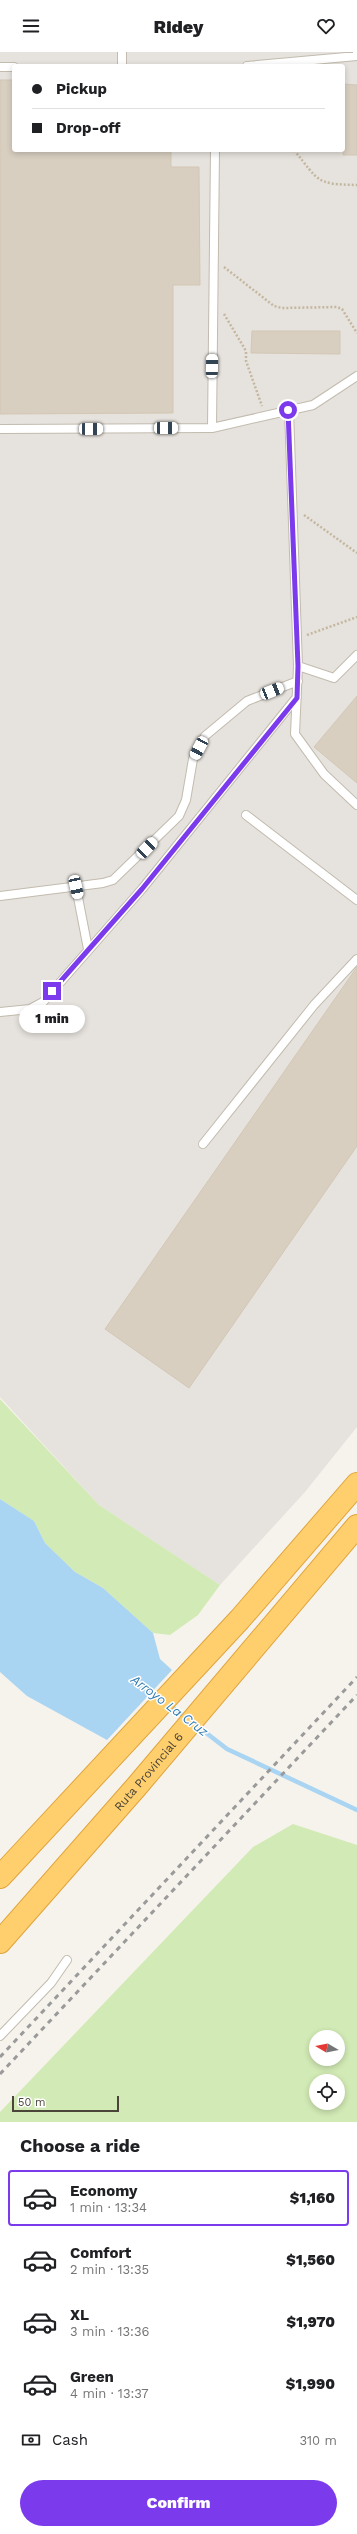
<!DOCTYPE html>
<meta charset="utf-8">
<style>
body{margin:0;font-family:"Work Sans",sans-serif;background:#f2f2f2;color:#202124;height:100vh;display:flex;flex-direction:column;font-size:15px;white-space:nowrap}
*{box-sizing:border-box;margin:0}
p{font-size:13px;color:#757577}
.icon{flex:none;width:22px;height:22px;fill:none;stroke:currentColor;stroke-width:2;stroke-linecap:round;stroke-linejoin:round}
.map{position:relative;height:2070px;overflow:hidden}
.side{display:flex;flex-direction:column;background:#fff;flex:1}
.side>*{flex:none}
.guide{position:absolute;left:12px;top:12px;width:333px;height:88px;border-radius:4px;box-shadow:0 2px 6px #0003;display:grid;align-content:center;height:88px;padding:0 20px;background:#fff}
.needle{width:26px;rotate:280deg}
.fabs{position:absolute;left:309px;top:1978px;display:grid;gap:8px}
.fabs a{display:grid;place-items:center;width:36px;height:36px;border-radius:50%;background:#fff;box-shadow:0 2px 6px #0003;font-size:20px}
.scale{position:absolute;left:12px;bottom:10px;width:107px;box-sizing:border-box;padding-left:4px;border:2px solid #4b4439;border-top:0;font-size:11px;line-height:14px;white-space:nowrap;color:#4b4439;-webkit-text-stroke:3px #fff;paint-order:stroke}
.end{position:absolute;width:18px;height:18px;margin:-9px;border:5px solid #7c3aed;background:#fff;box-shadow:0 0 0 2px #fff}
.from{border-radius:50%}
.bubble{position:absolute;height:28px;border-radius:14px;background:#fff;box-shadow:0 2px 6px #0003;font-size:13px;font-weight:800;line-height:28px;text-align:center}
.car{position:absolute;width:12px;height:24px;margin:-12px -6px;border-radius:5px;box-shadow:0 0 3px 1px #0007;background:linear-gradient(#fff 24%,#345 0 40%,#fff 0 76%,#345 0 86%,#fff 0)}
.guide b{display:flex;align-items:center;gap:14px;height:38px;font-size:15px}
.guide b+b{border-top:1px solid #e0e0e0}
.guide i{width:10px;height:10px;background:#202124}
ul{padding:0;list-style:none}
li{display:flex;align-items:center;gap:12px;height:56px;margin:0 8px 6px;padding:0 12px;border:2px solid transparent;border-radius:4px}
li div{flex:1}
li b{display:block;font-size:15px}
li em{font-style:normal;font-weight:800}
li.current{border-color:#7c3aed}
li>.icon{width:36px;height:36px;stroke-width:1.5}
h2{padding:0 20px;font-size:18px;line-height:48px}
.pay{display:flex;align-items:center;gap:10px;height:44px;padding:0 20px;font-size:15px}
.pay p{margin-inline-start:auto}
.cta{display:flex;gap:8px;margin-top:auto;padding:8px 20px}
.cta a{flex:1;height:46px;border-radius:24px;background:#7c3aed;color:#fff;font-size:16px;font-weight:800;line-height:46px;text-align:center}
header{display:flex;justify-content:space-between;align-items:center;height:52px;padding:0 20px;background:#fff;font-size:18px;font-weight:800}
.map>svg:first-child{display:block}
.industrial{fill:#e6e2dd;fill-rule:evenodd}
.green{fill:#d2eab5;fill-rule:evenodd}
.water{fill:#a9d4f2}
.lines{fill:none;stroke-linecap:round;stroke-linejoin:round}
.stream{stroke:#a9d4f2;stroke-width:4.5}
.building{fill:#d8cfc1;stroke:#d3c7b4}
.lane-casing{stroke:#c2bbae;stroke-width:10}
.highway-casing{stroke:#e0a43c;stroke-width:24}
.path{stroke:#c4b79f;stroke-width:2.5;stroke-dasharray:2 2;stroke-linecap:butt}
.lane{stroke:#fff;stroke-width:8}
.highway{stroke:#ffcf6e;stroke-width:22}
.rail{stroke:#9a9a9a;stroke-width:3;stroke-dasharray:5 5;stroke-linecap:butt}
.route{stroke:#7c3aed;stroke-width:5}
.labels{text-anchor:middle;stroke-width:3;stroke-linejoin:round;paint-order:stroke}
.street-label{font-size:12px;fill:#4b4439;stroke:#fff}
.water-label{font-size:13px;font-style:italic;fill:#2e7ab2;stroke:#fff}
</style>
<header><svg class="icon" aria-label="menu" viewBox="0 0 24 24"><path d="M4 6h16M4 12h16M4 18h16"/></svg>Ridey<svg class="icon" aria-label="heart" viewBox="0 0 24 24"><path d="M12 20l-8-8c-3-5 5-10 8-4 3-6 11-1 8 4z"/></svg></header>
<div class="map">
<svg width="357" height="2070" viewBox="0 0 357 2070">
<rect width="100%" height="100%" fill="#f6f3ec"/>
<path class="industrial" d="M0 0H357V1375L305 1440 220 1533 99 1453 0 1345ZM14 14H343V98H14Z"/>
<path class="green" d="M0 1347 99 1453 220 1533 198 1563 170 1583 153 1581 103 1536 75 1520 45 1491 34 1469 0 1447Z
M293 1772 357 1793V2070H0V2060L253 1795ZM316 1985H338V2007H316ZM316 2029H338V2051H316Z"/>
<path class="water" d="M0 1447 34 1469 45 1491 75 1520 103 1536 153 1581 160 1607 172 1618 107 1688 27 1644 0 1620Z"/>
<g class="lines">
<path class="stream" d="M169 1653 187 1666
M196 1673 227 1697 357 1758"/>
</g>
<path class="building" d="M0 28H14V98H171V115H199L200 233H173V361L0 362Z
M343 32 357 33V103H343Z
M252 279H340V302L251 301Z
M357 644V731L314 695Z
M357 915V1094L189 1336 105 1277Z"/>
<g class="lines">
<g class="lane-casing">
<path id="lane" d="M122 14V0
M247 14 357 4V0
M0 15H14
M289 358 298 614 295 682 324 722 357 753
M212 376 215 98
M0 377 212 376 313 353 357 324
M298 614 334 626 357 603
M246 763 357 848
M76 835 88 897
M0 844 103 831 113 828 179 764 186 748 193 707 205 684 247 649 298 629
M0 960 30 957 43 950 142 837 297 645
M203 1092 314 953 357 907
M0 1984 51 1931 67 1908"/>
</g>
<g class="highway-casing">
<g id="highway">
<path d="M0 1825 240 1567 357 1432"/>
<path id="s1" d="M0 1890 137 1734 357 1474"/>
</g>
</g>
<path class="path" d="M294 98C320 130 315 132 357 133
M224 215 274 254 282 256 337 255 342 257 357 281
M224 262 246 299V309L262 354
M304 463 357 501
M307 583 357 565"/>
<use href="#lane" class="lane"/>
<use href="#highway" class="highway"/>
<path class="rail" d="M0 2005 357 1625
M0 2022 357 1643"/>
</g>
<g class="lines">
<path class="route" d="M52 939 142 837 297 646 298 614 288 358"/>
</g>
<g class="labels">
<g class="street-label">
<text dy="4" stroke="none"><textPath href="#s1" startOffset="226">Ruta Provincial 6</textPath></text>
</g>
<g class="water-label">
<text transform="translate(170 1653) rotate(37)" y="5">Arroyo La Cruz</text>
</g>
</g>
</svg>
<div class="fabs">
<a><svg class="needle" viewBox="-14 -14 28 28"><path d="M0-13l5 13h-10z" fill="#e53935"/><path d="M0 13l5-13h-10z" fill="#757577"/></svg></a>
<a><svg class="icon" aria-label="locate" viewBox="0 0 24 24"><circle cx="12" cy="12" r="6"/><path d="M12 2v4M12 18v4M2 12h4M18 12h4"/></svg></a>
</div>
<div class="scale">50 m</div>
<i class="end from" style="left:288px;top:358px"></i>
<i class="end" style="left:52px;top:939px"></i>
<div class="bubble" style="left:19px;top:953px;width:66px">1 min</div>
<i class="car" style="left:212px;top:314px;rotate:1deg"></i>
<i class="car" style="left:166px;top:376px;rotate:90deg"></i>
<i class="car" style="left:91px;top:377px;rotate:90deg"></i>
<i class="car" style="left:272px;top:639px;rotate:68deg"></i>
<i class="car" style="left:199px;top:696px;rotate:208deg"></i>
<i class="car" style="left:147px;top:796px;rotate:44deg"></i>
<i class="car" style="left:76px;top:835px;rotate:168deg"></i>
<div class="guide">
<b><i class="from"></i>Pickup</b>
<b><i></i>Drop-off</b>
</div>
</div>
<section class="side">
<h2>Choose a ride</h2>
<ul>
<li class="current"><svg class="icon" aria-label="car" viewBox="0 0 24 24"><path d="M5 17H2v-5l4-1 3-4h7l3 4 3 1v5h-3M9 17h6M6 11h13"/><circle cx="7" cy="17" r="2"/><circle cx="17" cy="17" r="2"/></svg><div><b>Economy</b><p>1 min · 13:34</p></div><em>$1,160</em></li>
<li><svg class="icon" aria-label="car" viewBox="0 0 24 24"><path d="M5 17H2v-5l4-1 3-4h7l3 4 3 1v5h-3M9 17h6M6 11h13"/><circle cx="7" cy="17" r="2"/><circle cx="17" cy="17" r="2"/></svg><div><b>Comfort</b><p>2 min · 13:35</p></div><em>$1,560</em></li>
<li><svg class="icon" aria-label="car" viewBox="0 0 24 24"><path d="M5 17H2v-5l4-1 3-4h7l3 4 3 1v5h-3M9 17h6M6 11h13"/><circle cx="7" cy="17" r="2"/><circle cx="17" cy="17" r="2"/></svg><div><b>XL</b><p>3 min · 13:36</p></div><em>$1,970</em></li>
<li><svg class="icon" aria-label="car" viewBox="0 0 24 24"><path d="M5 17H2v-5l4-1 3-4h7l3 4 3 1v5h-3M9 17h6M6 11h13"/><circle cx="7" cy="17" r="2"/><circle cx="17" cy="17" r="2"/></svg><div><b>Green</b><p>4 min · 13:37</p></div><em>$1,990</em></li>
</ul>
<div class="pay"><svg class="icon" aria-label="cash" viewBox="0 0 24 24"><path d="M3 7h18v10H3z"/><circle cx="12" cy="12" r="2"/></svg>Cash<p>310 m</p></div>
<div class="cta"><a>Confirm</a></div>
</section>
